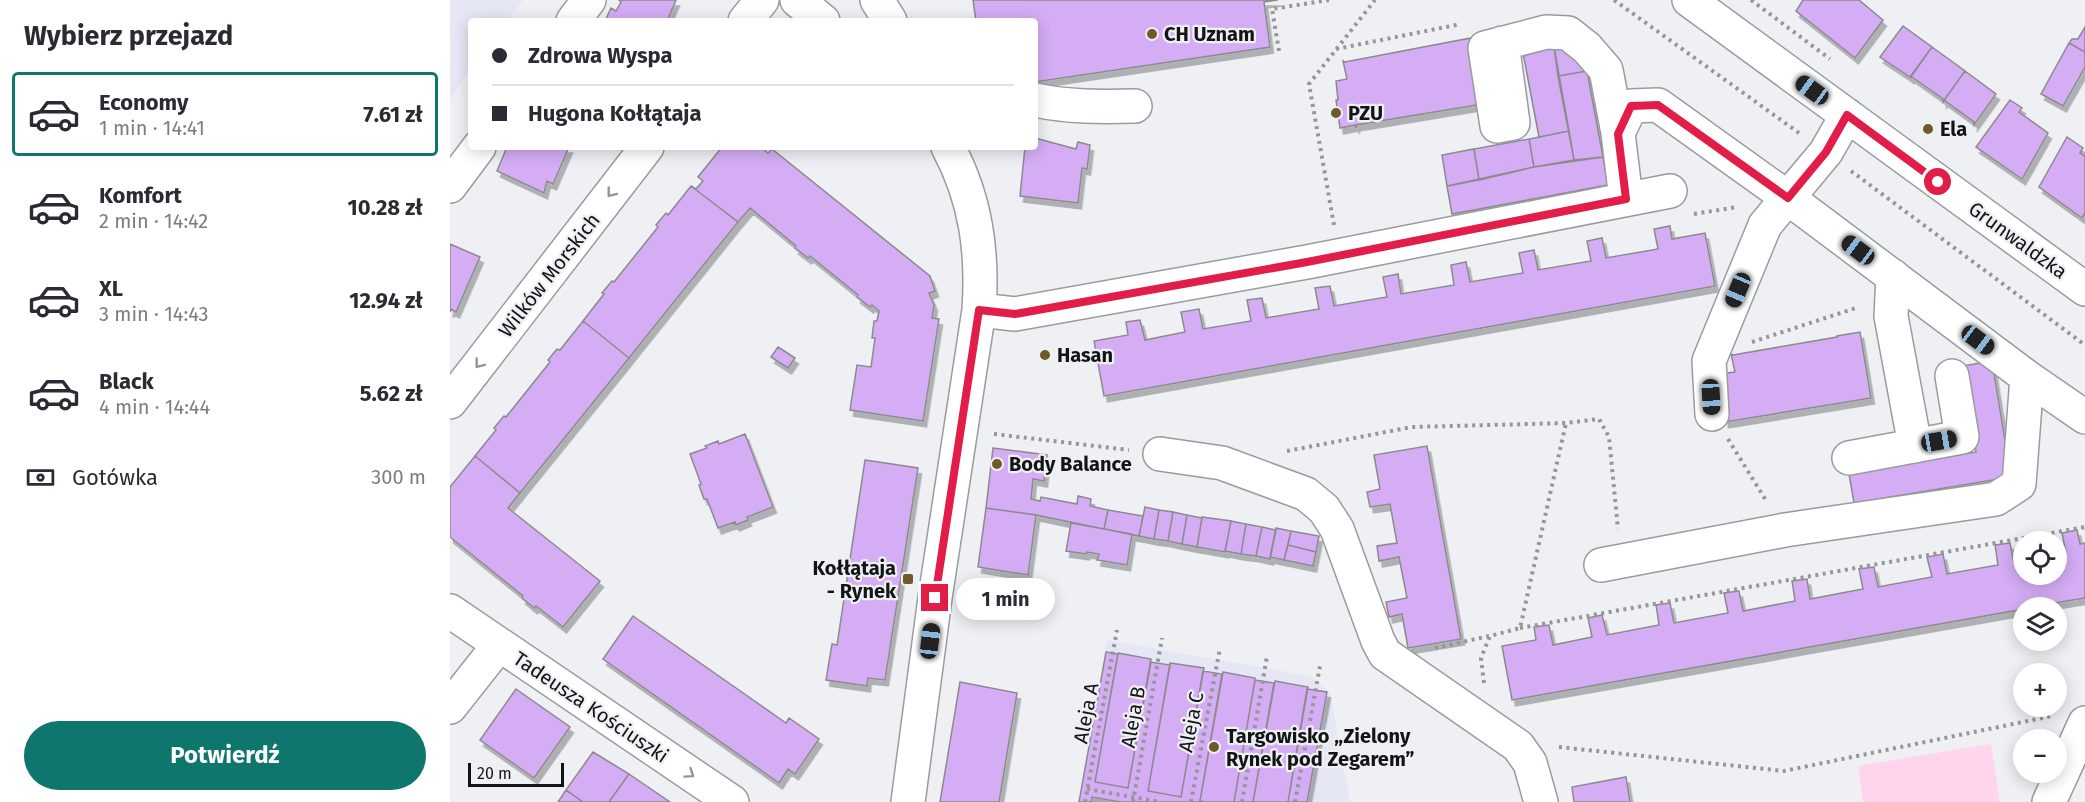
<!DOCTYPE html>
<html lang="pl">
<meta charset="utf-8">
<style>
body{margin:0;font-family:"Fira Sans",sans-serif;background:#f2f2f3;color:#2b2b33;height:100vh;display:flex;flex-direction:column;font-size:22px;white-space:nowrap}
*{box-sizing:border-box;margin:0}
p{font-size:20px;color:#7c7c81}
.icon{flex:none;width:33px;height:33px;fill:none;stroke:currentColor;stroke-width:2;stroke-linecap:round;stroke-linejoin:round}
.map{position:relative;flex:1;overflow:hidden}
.sheet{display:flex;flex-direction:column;background:#fff;width:450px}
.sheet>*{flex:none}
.banner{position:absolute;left:18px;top:18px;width:570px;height:132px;border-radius:6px;box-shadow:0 3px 15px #0003;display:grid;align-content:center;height:132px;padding:0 24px;background:#fff}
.controls{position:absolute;left:1563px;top:531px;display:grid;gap:12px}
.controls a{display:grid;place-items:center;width:54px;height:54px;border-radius:50%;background:#fff;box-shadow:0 3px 15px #0003;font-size:30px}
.scale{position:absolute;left:18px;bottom:15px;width:96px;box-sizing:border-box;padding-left:6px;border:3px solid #131415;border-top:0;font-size:16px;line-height:21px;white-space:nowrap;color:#131415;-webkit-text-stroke:4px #eff0f4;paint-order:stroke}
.end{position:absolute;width:27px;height:27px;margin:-14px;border:8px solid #e11d48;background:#fff;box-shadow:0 0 0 3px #fff}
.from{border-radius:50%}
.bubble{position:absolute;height:42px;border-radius:21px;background:#fff;box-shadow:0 3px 15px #0003;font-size:20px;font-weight:700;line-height:42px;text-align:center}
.car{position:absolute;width:18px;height:36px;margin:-18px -9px;border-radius:8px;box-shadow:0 0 4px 2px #0007;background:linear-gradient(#222 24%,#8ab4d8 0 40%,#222 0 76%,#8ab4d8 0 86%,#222 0)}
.banner b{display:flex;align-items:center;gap:21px;height:57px;font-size:22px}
.banner b+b{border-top:2px solid #e1e1e2}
.banner i{width:15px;height:15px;background:#2b2b33}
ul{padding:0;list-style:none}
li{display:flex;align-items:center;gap:18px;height:84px;margin:0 12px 9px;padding:0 12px;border:3px solid transparent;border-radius:6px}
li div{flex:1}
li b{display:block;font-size:22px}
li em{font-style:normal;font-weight:700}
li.active{border-color:#0f766e}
li>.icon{width:54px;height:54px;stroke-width:1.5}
h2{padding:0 24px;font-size:27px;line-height:72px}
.pay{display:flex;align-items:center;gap:15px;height:66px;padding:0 24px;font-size:22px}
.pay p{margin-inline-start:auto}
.button{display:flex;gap:12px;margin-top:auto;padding:12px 24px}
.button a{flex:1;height:69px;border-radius:36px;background:#0f766e;color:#fff;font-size:24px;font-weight:700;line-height:69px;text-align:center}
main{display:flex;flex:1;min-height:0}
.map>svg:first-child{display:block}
.built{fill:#e5e8f4}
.green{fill:#ffd5ed}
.building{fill:#d4adf5;stroke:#8c8a8d;stroke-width:1.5;filter:url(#shadow)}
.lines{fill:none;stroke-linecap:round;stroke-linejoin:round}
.minor-casing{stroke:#9a9b9f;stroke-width:36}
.path{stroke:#959699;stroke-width:4;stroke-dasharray:3 4.5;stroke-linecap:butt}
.minor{stroke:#fff;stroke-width:33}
.oneway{stroke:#959596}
.route{stroke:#e11d48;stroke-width:8}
.poi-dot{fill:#6f5a29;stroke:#eff0f4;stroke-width:2}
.labels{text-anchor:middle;stroke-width:4.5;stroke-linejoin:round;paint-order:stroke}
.poi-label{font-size:20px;font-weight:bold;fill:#131415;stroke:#eff0f4;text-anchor:start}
.street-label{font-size:20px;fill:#131415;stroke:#eff0f4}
</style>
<main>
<section class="sheet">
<h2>Wybierz przejazd</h2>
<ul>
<li class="active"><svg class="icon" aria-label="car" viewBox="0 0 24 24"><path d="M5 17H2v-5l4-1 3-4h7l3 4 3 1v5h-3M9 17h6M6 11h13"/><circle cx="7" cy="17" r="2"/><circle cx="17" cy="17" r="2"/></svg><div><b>Economy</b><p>1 min · 14:41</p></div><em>7.61 zł</em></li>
<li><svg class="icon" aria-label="car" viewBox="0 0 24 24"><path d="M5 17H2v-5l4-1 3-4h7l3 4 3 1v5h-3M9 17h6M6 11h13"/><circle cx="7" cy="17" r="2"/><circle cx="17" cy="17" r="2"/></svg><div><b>Komfort</b><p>2 min · 14:42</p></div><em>10.28 zł</em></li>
<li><svg class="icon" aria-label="car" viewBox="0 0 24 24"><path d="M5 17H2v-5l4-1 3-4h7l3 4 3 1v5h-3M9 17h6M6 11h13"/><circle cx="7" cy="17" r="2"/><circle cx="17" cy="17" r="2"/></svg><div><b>XL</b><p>3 min · 14:43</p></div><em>12.94 zł</em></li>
<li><svg class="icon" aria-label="car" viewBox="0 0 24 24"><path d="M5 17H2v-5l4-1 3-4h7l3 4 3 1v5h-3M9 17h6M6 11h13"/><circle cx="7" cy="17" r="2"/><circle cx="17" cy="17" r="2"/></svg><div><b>Black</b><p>4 min · 14:44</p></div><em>5.62 zł</em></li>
</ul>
<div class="pay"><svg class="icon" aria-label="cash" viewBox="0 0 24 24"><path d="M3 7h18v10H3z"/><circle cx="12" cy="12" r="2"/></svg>Gotówka<p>300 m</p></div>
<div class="button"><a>Potwierdź</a></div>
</section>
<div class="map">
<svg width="1635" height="802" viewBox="0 0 1635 802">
<defs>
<filter id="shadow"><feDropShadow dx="3.5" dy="6" stdDeviation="0" flood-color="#0004"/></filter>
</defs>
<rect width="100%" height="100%" fill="#eff0f4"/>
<path class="built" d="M0 0H73L57 21H21V70L0 99Z
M657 640 860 676 880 692 900 802H629Z"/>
<path class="green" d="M1541 744 1550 802H1413L1408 766Z"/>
<path class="building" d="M169 0H226L217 21H155L161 8 166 11 171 2Z
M523 0H828L814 2 820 47 585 82V21H526Z
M1353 0H1409L1433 20 1405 58 1346 11Z
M1453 26 1482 47 1460 77 1430 57Z
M1635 27V52L1619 43 1622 39H1628Z
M1021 38 1033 104 906 125V128L905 125 890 128 886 100H888L886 81 897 79 893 61 895 62Z
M1619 43 1635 52V67L1613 106 1591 94Z
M1104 47 1134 56 1137 71 1108 76Z
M1104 47 1119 131 1089 137 1073 53Z
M1482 47 1515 71 1493 102V99L1462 77 1460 78Z
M1137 71 1153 157 1124 160 1108 76Z
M1515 71 1546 94 1524 125V122L1494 100Z
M1560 100 1572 108 1569 112 1598 133 1572 179 1526 147Z
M1119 131 1124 160 1084 167 1079 139Z
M1617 137 1633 148 1630 153 1635 156V213L1632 218 1589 187Z
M585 138 626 149 628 142 640 145 637 169 632 168 628 203 570 196 575 147H585Z
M1079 139 1084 167 1029 180 1024 149Z
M57 147H119L103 184 97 181 94 193 47 171Z
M272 147H311L318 153 322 149 480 276 485 291 479 293 484 305 482 318 489 319 473 421 400 410 407 365 421 367 425 338H422L424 321H427L429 311 422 305 420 307 407 297 408 295 360 256 358 258 345 248 346 246 300 208 288 222 241 186 246 189 253 181 248 177Z
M1024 149 1029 180 997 186 992 155Z
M1153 157 1158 185 1002 214 997 186 1084 167Z
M241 186 288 222 179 358 133 321 154 294 152 293 162 281 164 282 208 227 206 225 216 213 218 215Z
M1220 226 1222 239 1255 233 1265 286 654 396 644 341 678 335 676 322 690 320 695 340 735 332 731 312 749 309 753 329 801 321 797 300 812 298 816 318 869 309 865 288 880 286 884 306 937 297 933 277 948 274 951 294 1004 285 1001 265 1016 262 1020 282 1073 273 1069 253 1084 250 1088 270 1141 261 1137 241 1152 238 1156 258 1208 249 1204 229Z
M0 244 30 257 6 312 1 309 0 312Z
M133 321 179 358 70 493 25 456 46 430 44 428 54 416 56 417 100 362 98 360 107 349 110 350Z
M1410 332 1421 398 1275 422 1269 374 1285 372 1281 354 1283 355 1387 337V336Z
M328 347 345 358 338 368 321 357Z
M1542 361 1561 477 1404 503 1399 474 1526 452 1512 366Z
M295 434 323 507 297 517 298 520 286 525 285 522 268 528 257 499H254L249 485 251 484 240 454 257 448 255 446 268 441 269 444Z
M977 446 1011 639 958 648 952 614 939 617 936 602 957 598 949 557 929 561 927 546 947 543 940 504 920 507 917 492 930 489 924 455Z
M543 448 597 455 594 481 583 479 581 499 590 501 591 497 627 504 628 496 641 499 640 506 658 510 654 529 586 515 536 508Z
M25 456 70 493 58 508 150 581 113 627 86 606 84 608 72 598 73 596 0 537V487Z
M415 460 468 468 435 680 418 678 417 686 376 680 382 644 387 645Z
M695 507 709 510 704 539 689 536Z
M536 508 586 515 578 575 528 567Z
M658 510 693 516 689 536 654 529Z
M709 510 723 512 718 541 704 539Z
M723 512 737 515 732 544 718 541Z
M737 515 752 518 747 547 732 544Z
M752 517 781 521 775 552 747 547Z
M781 521 796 524 791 554 775 551Z
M621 523 682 534 677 565 647 560 649 554 637 552 636 554 616 551Z
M796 524 812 527 806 556 791 554Z
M812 527 826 530 820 559 806 556Z
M826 528 841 531 834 560 820 557Z
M1627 530 1630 544 1635 543V598L1574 608V609L1062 700 1052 646 1086 640 1084 627 1099 625 1103 645 1142 637 1138 618 1152 615 1157 635 1209 625 1206 605 1220 603 1224 623 1278 613 1274 593 1289 591 1293 611 1345 601 1342 581 1357 579 1360 599 1413 589 1409 569 1424 567 1428 587 1482 577 1477 557 1493 554 1497 574 1548 565 1545 545 1560 543 1564 563 1574 561V574H1606V555L1616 553 1612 533Z
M841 531 869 536 866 552 838 545Z
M838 545 866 552 863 566 834 560Z
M183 616 336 723 339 718 369 739 345 774 338 769 329 783 153 659Z
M656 652 668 654 645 782 678 788 701 662 720 665 698 791 731 797 753 671 772 674 750 801 756 802H670L642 797 641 802H629Z
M668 653 701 659 678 788 645 782Z
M720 663 754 668 731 797 698 791Z
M773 672 805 678V680L784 802H756L750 801Z
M805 680 824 683 803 802H784Z
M825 681 858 687 838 802H803Z
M510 682 567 693 549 802H490Z
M66 689 120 727 84 778 30 740Z
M857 689 877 692 857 802H838Z
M143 752 179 774 159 802H133L116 790Z
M179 774 220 802H159Z
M1176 777 1180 802H1124L1122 787Z
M116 790 133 802H108Z"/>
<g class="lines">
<g class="minor-casing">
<path id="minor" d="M347 0 373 21
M427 0 440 21
M1239 0 1635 289
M123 21 139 0
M295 21 312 0
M1052 43 1063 123 1047 126 1035 48 1096 32 1118 33 1137 48 1156 70 1168 133
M585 100C618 107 651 107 685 106
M0 186 29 147
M1443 276 1441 316 1465 446
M529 310 565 314 857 262 1220 191
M1577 377 1635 417
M0 402 197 147
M1262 414 1259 361 1315 225 1376 152 1397 115
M710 454 772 463 856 494 874 509 887 529 928 641 935 654 1068 746 1080 763 1091 802
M1399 458 1512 437 1502 376
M1151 565 1335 530 1546 499 1569 484 1577 377 1338 198 1208 105 1181 106 1168 133 1176 199
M0 611 282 802
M0 707 49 645
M458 802 485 598 529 310C533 252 526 199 498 147
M1599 802 1635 723"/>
</g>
<path class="path" d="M1164 0 1349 133
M1301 0 1380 59
M886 49 1011 24
M829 51 822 9 879 0
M1401 171 1635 345
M1244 214 1287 207
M884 225 859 84 925 0
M1302 342 1409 307
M544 434 679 450
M1278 439 1317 502
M837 451 962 427 1116 423 1149 419 1159 437 1168 529
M1070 628 1635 527
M985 648 1039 636
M1034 683 1031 658 1040 636 1070 628 1116 423
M1109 747 1334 771 1602 716
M637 789 711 802
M635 802 667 630
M683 802 712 638
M741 802 770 648
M792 802 817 656
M845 802 870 666"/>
<use href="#minor" class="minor"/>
</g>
<defs><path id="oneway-chevron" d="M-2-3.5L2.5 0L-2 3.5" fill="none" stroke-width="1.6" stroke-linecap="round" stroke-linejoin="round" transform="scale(1.5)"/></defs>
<g class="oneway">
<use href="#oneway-chevron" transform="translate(161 193) rotate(128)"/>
<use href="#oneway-chevron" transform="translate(29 364) rotate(128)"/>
<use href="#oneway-chevron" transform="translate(240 774) rotate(34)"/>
</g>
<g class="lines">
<path class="route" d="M485 598 529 310 565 314 857 262 1176 199 1168 134 1181 106 1208 105 1338 198 1376 152 1397 115 1488 182"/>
</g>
<g class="poi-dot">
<circle cx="702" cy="34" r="6"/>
<circle cx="886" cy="113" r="6"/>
<circle cx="1478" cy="129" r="6"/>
<circle cx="595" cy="355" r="6"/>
<circle cx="547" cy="464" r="6"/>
<rect x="452" y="573" width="12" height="12" rx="3"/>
<circle cx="764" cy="747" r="6"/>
</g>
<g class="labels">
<g class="poi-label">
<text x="714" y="41">CH Uznam</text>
<text x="898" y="120">PZU</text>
<text x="1490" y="136">Ela</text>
<text x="607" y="362">Hasan</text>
<text x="559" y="471">Body Balance</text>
<text x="446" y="575" text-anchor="end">Kołłątaja<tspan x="446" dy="23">- Rynek</tspan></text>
<text x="776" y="743">Targowisko „Zielony<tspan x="776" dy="23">Rynek pod Zegarem”</tspan></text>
</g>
<g class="street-label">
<text transform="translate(1568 240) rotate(36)" y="7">Grunwaldzka</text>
<text transform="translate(99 275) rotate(-52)" y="7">Wilków Morskich</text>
<text transform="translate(141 707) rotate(34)" y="7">Tadeusza Kościuszki</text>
<text transform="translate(636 713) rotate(-79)" y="7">Aleja A</text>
<text transform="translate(683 717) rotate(-80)" y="7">Aleja B</text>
<text transform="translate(741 722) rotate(-79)" y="7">Aleja C</text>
</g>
</g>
</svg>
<div class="controls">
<a><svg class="icon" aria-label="locate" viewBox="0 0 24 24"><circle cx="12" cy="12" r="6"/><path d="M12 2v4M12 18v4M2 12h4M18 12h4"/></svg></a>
<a><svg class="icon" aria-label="layers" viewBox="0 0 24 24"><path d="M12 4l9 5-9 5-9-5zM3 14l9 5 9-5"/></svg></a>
<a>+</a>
<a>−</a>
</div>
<div class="scale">20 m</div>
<i class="end from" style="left:1488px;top:182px"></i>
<i class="end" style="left:485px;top:598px"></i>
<div class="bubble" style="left:506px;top:578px;width:99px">1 min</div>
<i class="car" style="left:1362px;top:90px;rotate:306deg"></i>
<i class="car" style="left:1408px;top:250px;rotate:307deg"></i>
<i class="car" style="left:1288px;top:290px;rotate:203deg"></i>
<i class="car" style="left:1528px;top:340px;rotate:127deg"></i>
<i class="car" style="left:1261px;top:397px;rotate:177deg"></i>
<i class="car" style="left:1489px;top:441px;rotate:80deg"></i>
<i class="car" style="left:480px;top:641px;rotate:7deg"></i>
<div class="banner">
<b><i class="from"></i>Zdrowa Wyspa</b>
<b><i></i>Hugona Kołłątaja</b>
</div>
</div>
</main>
